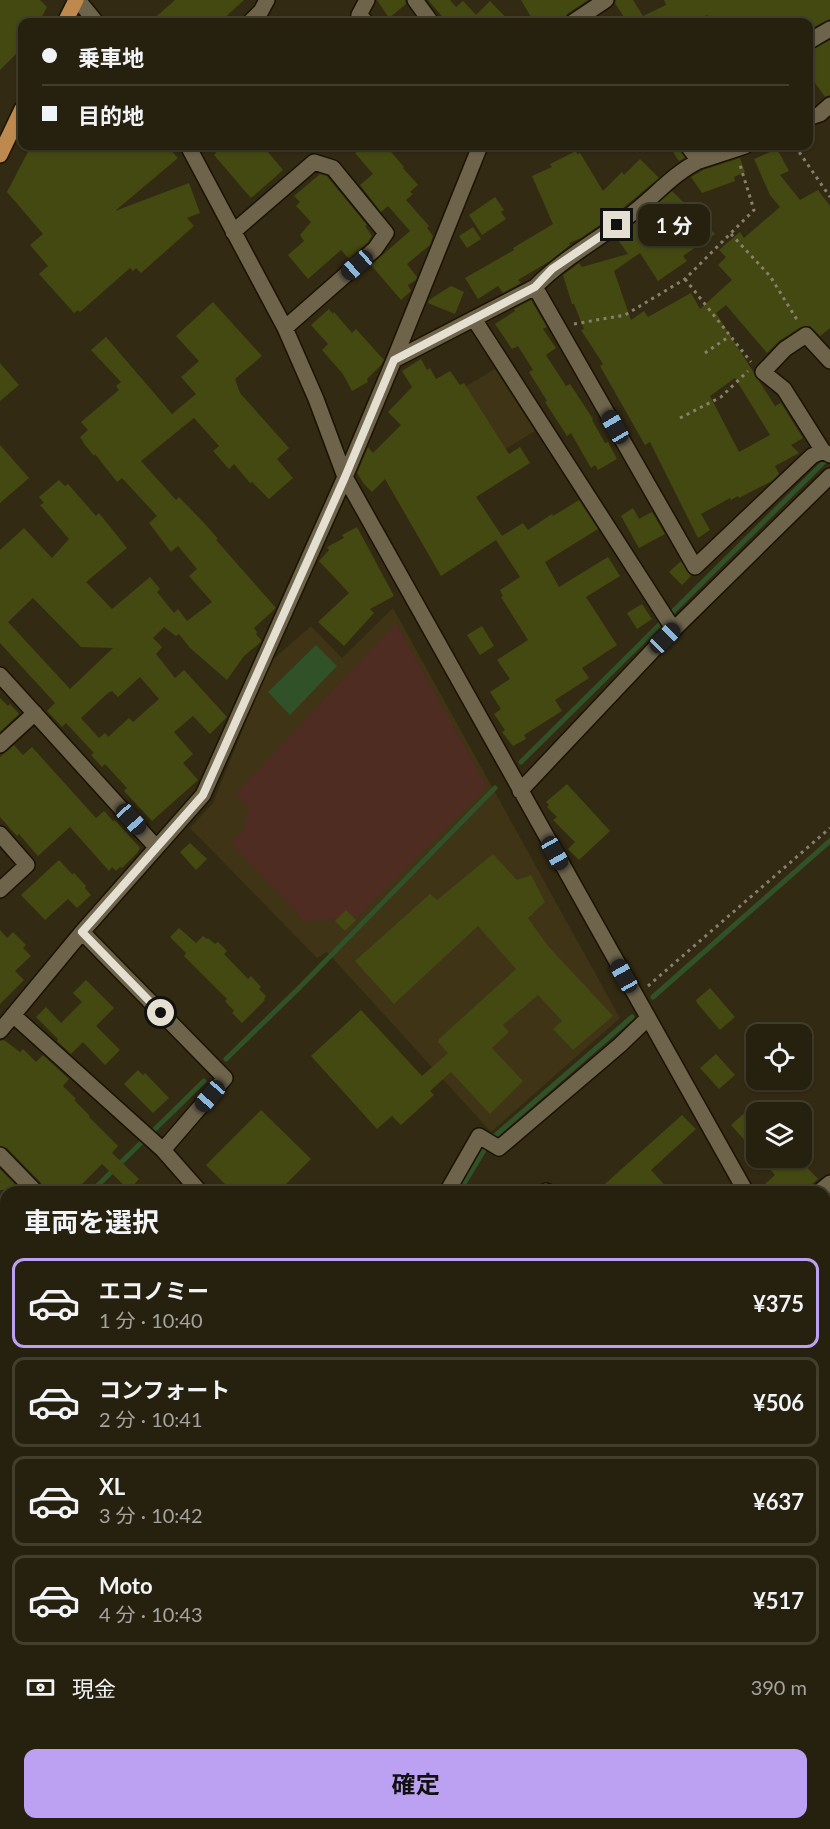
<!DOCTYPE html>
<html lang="ja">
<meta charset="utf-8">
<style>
body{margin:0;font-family:Lato,"Noto Sans JP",sans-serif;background:#322d1c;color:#f1f3f6;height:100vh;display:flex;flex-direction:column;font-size:22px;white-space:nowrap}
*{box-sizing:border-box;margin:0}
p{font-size:20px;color:#a4a39e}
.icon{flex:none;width:33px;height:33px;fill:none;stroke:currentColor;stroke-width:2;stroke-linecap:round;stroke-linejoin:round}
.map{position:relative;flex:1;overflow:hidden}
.sheet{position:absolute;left:0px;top:1186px;width:831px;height:644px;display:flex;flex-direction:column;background:#26200e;border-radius:18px 18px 0 0;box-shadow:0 2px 4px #0004,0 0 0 2px #423e2e}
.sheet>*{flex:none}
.guide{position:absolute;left:18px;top:18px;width:795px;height:132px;border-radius:12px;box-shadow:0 2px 4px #0004,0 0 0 2px #423e2e;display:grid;align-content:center;height:132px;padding:0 24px;background:#26200e}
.tools{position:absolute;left:746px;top:1024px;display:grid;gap:12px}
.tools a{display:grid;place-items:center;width:66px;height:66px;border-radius:12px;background:#26200e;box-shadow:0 2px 4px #0004,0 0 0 2px #423e2e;font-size:30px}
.end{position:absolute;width:27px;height:27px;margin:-14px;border:8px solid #e5dfd1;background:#111;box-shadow:0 0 0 3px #111}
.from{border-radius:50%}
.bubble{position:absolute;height:42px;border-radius:12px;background:#26200e;box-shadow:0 2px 4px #0004,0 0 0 2px #423e2e;font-size:20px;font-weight:700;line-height:42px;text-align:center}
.car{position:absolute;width:18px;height:36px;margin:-18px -9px;border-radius:8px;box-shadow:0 0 4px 2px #0007;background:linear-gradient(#222 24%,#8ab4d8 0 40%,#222 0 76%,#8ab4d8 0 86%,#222 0)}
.guide b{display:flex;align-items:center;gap:21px;height:57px;font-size:22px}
.guide b+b{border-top:2px solid #423e2e}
.guide i{width:15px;height:15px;background:#f1f3f6}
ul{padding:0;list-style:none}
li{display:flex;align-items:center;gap:18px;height:90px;margin:0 12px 9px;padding:0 12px;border:3px solid #423e2e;border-radius:12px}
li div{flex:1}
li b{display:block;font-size:22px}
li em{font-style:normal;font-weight:700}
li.active{border-color:#bca0f2}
li>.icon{width:54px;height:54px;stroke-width:1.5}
h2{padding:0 24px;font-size:27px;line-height:72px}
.pay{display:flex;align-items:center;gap:15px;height:66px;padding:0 24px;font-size:22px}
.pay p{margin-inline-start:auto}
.action{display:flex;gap:12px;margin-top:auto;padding:12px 24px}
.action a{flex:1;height:69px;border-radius:12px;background:#bca0f2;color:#111;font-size:24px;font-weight:700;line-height:69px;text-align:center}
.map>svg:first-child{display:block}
.built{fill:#3f3415}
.green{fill:#4e2c21}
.water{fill:#315128}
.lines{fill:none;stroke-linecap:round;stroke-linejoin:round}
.stream{stroke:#315128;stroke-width:5}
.building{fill:#444912;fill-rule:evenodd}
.minor-casing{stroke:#1b1300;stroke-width:18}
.major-casing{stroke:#1b1300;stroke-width:18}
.path{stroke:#88806e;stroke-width:3;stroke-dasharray:3 4.5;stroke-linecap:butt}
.minor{stroke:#6e644c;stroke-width:15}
.major{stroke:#bd894e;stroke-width:15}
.route{stroke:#e5dfd1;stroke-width:8}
</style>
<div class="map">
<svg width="830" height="1829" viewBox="0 0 830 1829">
<rect width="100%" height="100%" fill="#332a13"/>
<path class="built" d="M495 369 535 431 463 475 424 411Z
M393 608 620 1018 491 1132 327 952 317 958 190 828 213 803 270 662 311 626 342 658Z"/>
<path class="green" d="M396 623 487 787 356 918 304 921 230 842 244 830 248 808 235 794Z"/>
<path class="water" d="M316 645 337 666 290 715 268 692Z"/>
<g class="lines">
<path class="stream" d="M521 762 829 457
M653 997 830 841
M226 1059 299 988 495 788
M496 1135 632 1017
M91 1192 204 1081
M459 1192 486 1147
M0 1283 6 1277
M112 1829 115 1824"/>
</g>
<path class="building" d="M0 0H40L47 7 39 22H22V48L0 70Z
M175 0H244L220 22H150Z
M377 0H405L406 4 389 18Z
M428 0H450L456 7 463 1 476 15 490 1 510 22H447Z
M521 0H588L567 14 563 22H534Z
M616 0H633L643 16 666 5 664 0H830V19L808 30V22H711L708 15 689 22H627L615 3Z
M830 40V95L825 97 808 73V52Z
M31 146H167L178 158 115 211 189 183 200 213 187 218 194 226 141 273 136 268 133 271 130 268 80 312 78 310 74 313 39 274 48 266 30 245 43 234 7 192Z
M210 146H263L283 170 251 198 214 155 216 153Z
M365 146H386L404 167 403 168 418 185 410 192 413 194 406 200 429 226 427 228 433 236 430 245 407 264 417 277 416 280 408 285 411 291 401 300 371 265 410 231 388 206 381 212 360 185 373 174 355 153Z
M669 146H678L685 158 679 161Z
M777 149 789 171 780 175 800 200 818 190 830 206V328L820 336 810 326 801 327 779 341 767 353 726 305 716 313 775 406 781 403 803 438 791 445 799 453 775 466 779 474 772 481 739 498 738 496 731 500 730 498 701 514 710 530 698 538 650 442 645 445 600 366 603 364 581 330 584 329 574 304H572L563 275 579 263 582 267 628 254 616 237 672 191 715 234 683 256 687 261 658 281 640 253 614 271 631 320 644 311 648 317 691 293 700 309 732 280 718 265 726 257 719 250 740 232 744 238 780 207 770 195 754 159ZM735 378 770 435 739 452 710 396Z
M576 151 577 154 580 153 603 191 622 172 624 175 640 159 659 178 616 214 581 238 569 243 570 245 550 261 518 280 521 283 503 293 498 286 478 299 465 278 514 250 513 248 553 224 532 176 552 167 550 164Z
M740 158 745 172 734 177 735 181 702 193 691 177 703 170Z
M320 174 327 176 334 185 367 225 365 226 372 236 368 242 349 259 341 250 308 279 288 255 304 241 300 235 311 222 296 206 300 202 294 196Z
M495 197 504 210 501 212 506 219 482 235 469 215Z
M473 227 481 239 467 248 459 236Z
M451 286 464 292 455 314 428 303 429 300Z
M531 300 547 327 543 329 556 348 546 355 566 386 570 384 593 419 592 420 605 443 608 442 617 459 598 470 595 465 591 468 571 433 567 436 545 402 547 401 529 372 533 370 518 346 512 349 495 324 515 311 514 309Z
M213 302 262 356 235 379 240 393 289 448 277 459 293 478 269 499 252 482 250 483 234 464 229 469 213 451 219 446 194 418 141 461 176 500 179 497 205 524 218 539 216 540 276 608 254 628 257 632 256 634 261 640V642L244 656 227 680 190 648 179 634 176 636 164 627 153 638 162 647 156 654 175 678 184 670 227 717 210 734 193 716 174 732 193 754 183 763 198 780 152 821 124 791 127 788 105 764 102 767 91 755 94 753 66 723 62 727 47 711 55 703 0 643V550L24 528 52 558 69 539 40 505 44 503 39 497 59 480 65 486 68 484 96 516 99 513 127 548 86 582 112 609 150 577 160 589 157 592 174 613 178 609 187 621 212 602 189 576 197 569 178 546 171 552 149 523 157 516 122 478 117 482 95 454 94 456 85 445 80 437 88 430 81 422 119 390 116 386 121 382 91 350 106 337 172 414 196 394 181 377 199 361 176 336ZM33 598 81 647 113 648 70 689 8 622ZM140 677 159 699 133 722 129 718 108 737 105 733 99 738 81 718 108 693 112 691 118 697Z
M329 309 333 314 334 312 352 333 356 329 384 360 381 365 367 379 368 382 352 391 343 374 322 350 328 344 311 325Z
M421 359 427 370 430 368 436 379 450 371 460 385 464 383 509 454 520 447 530 463 476 497 502 536 523 523 528 530 552 514 553 516 579 500 598 529 545 562 559 587 608 557 620 576 586 597 617 645 582 668 589 678 555 700 562 711 524 735 526 739 513 746 502 732 505 730 494 714 501 709 490 692 510 679 497 660 528 640 501 597 503 596 500 590 520 577 496 540 441 576 385 479 372 492 364 484 357 473 368 447 373 453 401 425 388 412 412 387 402 371Z
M0 363 19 385 0 401Z
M0 445 29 478 0 503Z
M633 508 639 519 652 512 665 534 639 548 621 516Z
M357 527 394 596 370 609 374 613 344 646 318 622 349 593 319 561 329 550 327 547 344 538 342 535Z
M681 561 691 576 682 585 669 572Z
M642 604 652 619 637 629 627 613Z
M482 626 494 646 480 655 467 635Z
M0 698 8 706 10 704 19 714 0 732Z
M14 745 23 755 32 747 96 818 104 811 113 821 115 820 140 848 137 853 122 868 120 867 116 871 112 867 109 871 70 827 38 856 19 834 17 836 0 817V757Z
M567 784 610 831 579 860 568 849 575 842 553 820 557 817 547 807 549 805 546 802Z
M190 843 207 859 196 870 180 852Z
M493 854 517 880 531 875 545 902 528 918 548 946 613 1016 573 1050 553 1029 562 1021 538 995 503 1025 509 1032 492 1048 523 1081 490 1114 451 1072 430 1091 434 1095 401 1125 392 1116 377 1129 311 1056 361 1010 422 1076 448 1053 438 1042 439 1039 516 969 478 926 394 1004 355 961 430 894 437 900Z
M59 860 72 874 74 873 86 886 85 888 91 895 77 908 68 899 45 920 21 895Z
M346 910 356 920 345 931 335 921Z
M179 928 196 943 203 936 207 939 208 938 215 944 218 942 227 951 224 954 248 979 251 976 261 987 259 989 266 996 264 999 265 1000 242 1023 232 1013 234 1011 225 1001 227 999 184 956 186 953 170 937Z
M0 930 7 938 13 932 26 945 23 948 31 956 15 971 24 980 0 1004Z
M86 980 114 1008 96 1026 120 1050 105 1065 83 1042 71 1054 57 1041 58 1039 36 1017 46 1007 61 1023 82 1002 73 993Z
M710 988 735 1017 720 1030 697 1003 696 1000Z
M4 1040 20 1052 23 1049 36 1062 43 1055 69 1079 63 1086 76 1099 74 1100 90 1116 89 1117 118 1146 112 1153 139 1179 129 1190 102 1164 80 1186 78 1184 69 1192H43L41 1183 7 1148 0 1146V1041Z
M716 1054 735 1075 719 1089 700 1068Z
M138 1070 143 1075 145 1073 169 1098 153 1113 124 1084Z
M756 1103V1153L731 1125Z
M261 1110 311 1159 278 1192H233L206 1165Z
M682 1115 696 1129 651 1170 671 1192H596Z
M760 1158H798L818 1179 803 1192H756L775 1175Z
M0 1169 23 1192H12L15 1190H0Z"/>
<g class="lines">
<g class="minor-casing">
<path id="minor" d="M78 0 96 22
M415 0 431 22
M250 22 261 11 267 0
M366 22 359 15 367 0
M573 22 606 0
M808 42 830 29
M808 118 820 114 830 105
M188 146 285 328 316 399 345 477 746 1192
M699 161 745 146
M233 232 314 162 333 168 386 233 375 249 285 328
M535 287 695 567 812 456 823 451
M474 319 674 630
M394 360 535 287C564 257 602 238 634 212 656 195 674 173 699 161L688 146
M830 361 806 335 785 349 763 372 784 389 823 451 830 455
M0 675 156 847
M0 745 35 713
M520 791 656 647 830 476
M0 834 27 865 0 890
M82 932 225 1078 163 1150
M13 1015 163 1150 200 1192
M0 1031 82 932 203 795 345 477 394 360 480 146
M0 1155 34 1190
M447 1192 479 1136 499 1148 620 1045 647 1019
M545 1192 546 1191 549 1192
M819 1192 830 1183
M825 1332 830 1340
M0 1382 6 1385
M825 1442 830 1437
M0 1507 6 1496
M0 1531 6 1535
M825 1648 830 1649
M0 1731 6 1725
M69 1829 74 1824
M97 1829 99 1824
M428 1829 429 1824
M546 1829 547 1824"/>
</g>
<g class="major-casing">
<path id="major" d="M65 22 76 0
M0 155 22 109"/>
</g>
<path class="path" d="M795 146 830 197
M731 234 770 276 799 323
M685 279 751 362
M574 324 625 315 685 279 754 210 740 165
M705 353 730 336
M680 418 721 397 748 371
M648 986 830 828"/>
<use href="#minor" class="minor"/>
<use href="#major" class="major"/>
</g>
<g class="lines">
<path class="route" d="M161 1013 82 932 203 795 345 477 394 360 535 287 552 269 617 225"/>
</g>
</svg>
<div class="tools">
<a><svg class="icon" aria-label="locate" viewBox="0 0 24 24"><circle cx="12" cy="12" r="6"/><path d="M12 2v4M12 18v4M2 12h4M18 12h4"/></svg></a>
<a><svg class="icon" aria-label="layers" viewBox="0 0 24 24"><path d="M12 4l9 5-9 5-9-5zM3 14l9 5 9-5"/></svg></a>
</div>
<i class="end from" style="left:161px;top:1013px"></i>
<i class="end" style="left:617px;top:225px"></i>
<div class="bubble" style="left:638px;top:204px;width:72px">1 分</div>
<i class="car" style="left:357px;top:265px;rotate:229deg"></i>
<i class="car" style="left:615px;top:427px;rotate:330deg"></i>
<i class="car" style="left:665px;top:638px;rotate:45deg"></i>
<i class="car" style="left:131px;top:819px;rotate:138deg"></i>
<i class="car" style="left:555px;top:853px;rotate:151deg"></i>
<i class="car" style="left:624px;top:976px;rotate:331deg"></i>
<i class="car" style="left:210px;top:1096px;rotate:221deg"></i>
<div class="guide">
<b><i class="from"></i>乗車地</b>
<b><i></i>目的地</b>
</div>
<section class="sheet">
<h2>車両を選択</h2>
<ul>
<li class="active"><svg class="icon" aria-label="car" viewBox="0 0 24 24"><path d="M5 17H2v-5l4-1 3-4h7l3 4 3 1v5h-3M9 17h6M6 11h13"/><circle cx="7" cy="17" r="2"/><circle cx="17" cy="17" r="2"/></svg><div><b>エコノミー</b><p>1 分 · 10:40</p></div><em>¥375</em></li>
<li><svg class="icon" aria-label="car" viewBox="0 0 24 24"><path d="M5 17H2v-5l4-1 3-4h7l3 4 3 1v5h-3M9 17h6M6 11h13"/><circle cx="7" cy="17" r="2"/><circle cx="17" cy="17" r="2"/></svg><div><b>コンフォート</b><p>2 分 · 10:41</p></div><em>¥506</em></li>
<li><svg class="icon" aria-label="car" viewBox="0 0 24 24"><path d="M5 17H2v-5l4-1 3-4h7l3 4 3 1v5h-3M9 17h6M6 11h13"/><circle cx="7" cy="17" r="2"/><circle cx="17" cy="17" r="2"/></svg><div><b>XL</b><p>3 分 · 10:42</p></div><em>¥637</em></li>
<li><svg class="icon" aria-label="car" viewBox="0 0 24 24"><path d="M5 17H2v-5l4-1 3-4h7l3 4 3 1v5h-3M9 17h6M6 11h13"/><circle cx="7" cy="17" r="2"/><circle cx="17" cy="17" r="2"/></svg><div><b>Moto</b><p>4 分 · 10:43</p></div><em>¥517</em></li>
</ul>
<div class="pay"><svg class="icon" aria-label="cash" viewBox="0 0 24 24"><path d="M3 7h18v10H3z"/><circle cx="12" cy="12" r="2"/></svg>現金<p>390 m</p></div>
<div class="action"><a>確定</a></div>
</section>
</div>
